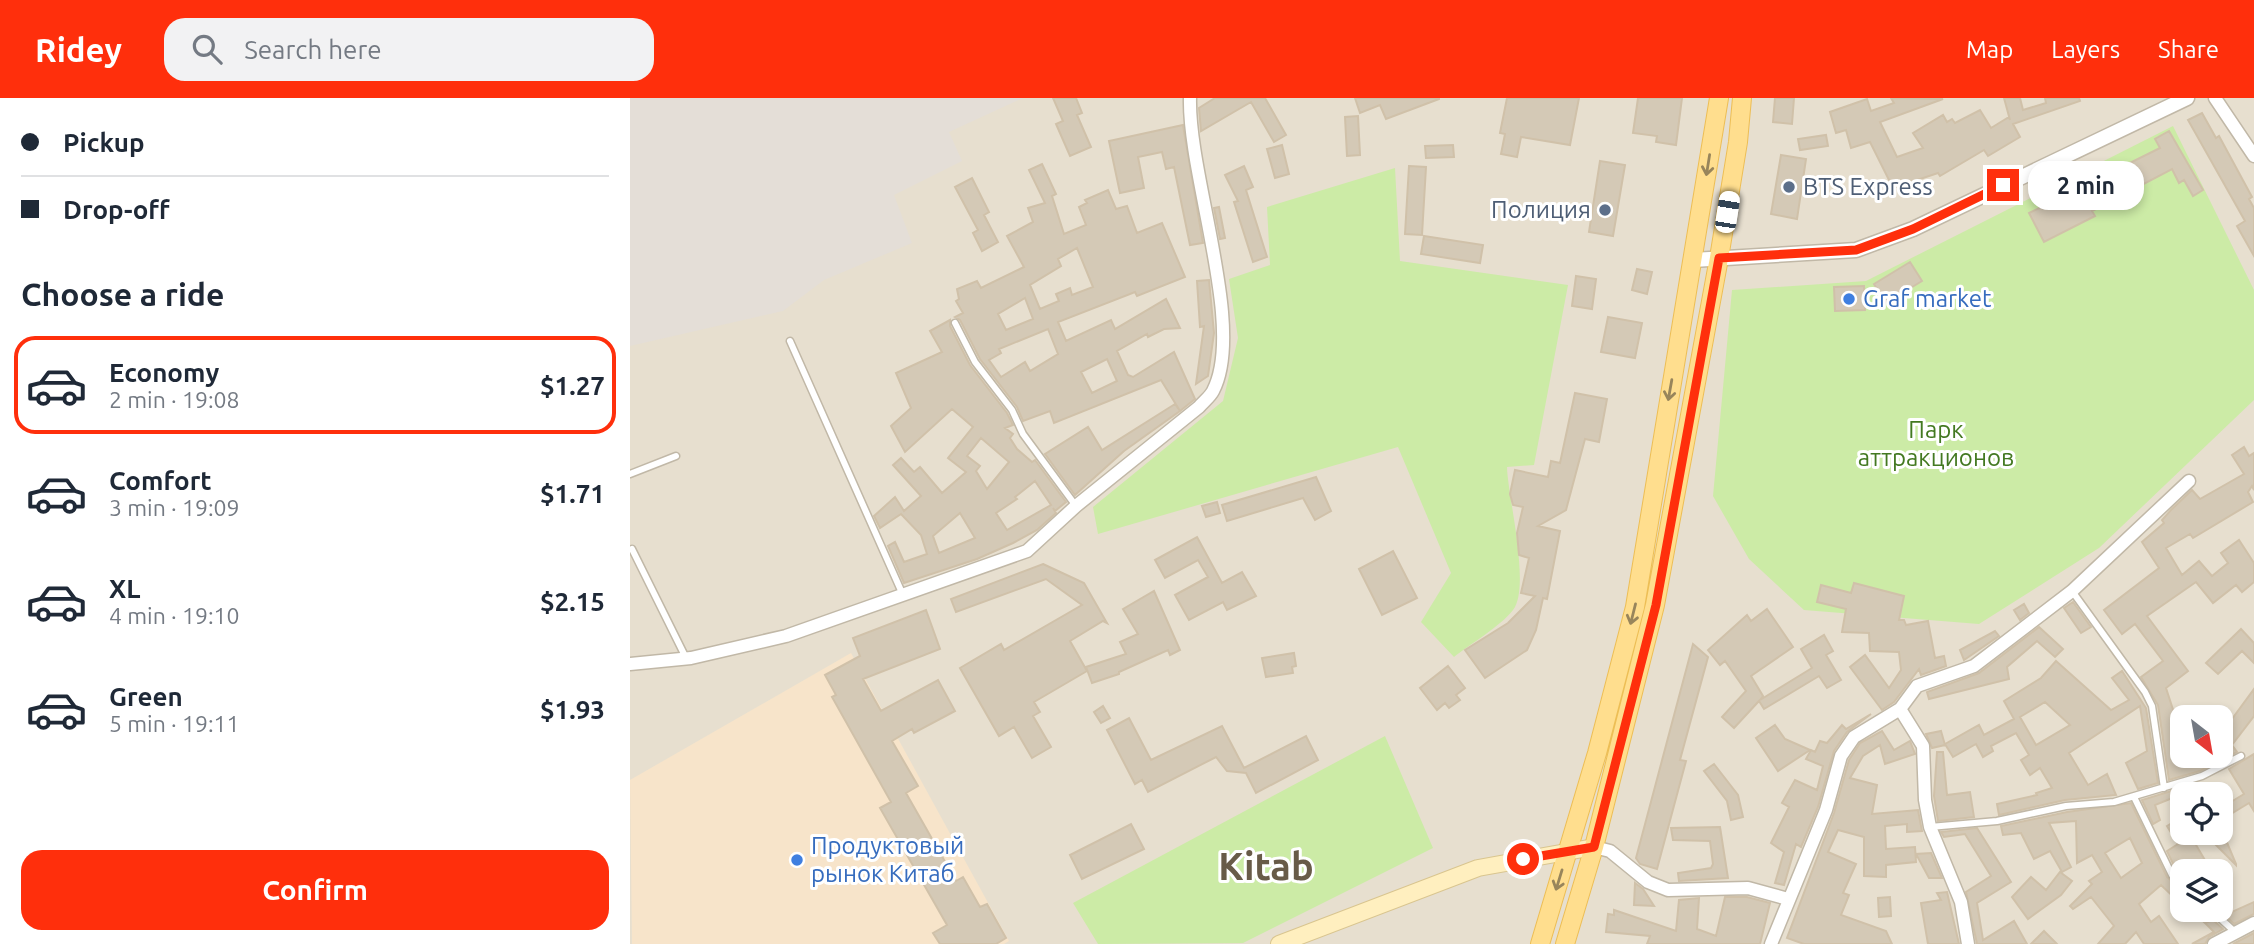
<!DOCTYPE html>
<meta charset="utf-8">
<style>
body{margin:0;font-family:Ubuntu,sans-serif;background:#f2f2f3;color:#1f2937;height:100vh;display:flex;flex-direction:column;font-size:26px;white-space:nowrap}
*{box-sizing:border-box;margin:0}
p{font-size:23px;color:#747a83}
.icon{flex:none;width:38px;height:38px;fill:none;stroke:currentColor;stroke-width:2;stroke-linecap:round;stroke-linejoin:round}
.map{position:relative;flex:1;overflow:hidden}
.drawer{display:flex;flex-direction:column;background:#fff;width:630px}
.drawer>*{flex:none}
.hud{display:grid;align-content:center;height:154px;padding:0 21px;background:#fff}
.needle{width:46px;rotate:149deg}
.buttons{position:absolute;left:1540px;top:607px;display:grid;gap:14px}
.buttons a{display:grid;place-items:center;width:63px;height:63px;border-radius:14px;background:#fff;box-shadow:0 4px 10px #0003;font-size:35px}
.end{position:absolute;width:32px;height:32px;margin:-16px;border:9px solid #ff2f0c;background:#fff;box-shadow:0 0 0 4px #fff}
.from{border-radius:50%}
.bubble{position:absolute;height:49px;border-radius:21px;background:#fff;box-shadow:0 4px 10px #0003;font-size:23px;font-weight:600;line-height:49px;text-align:center}
.car{position:absolute;width:21px;height:42px;margin:-21px -10px;border-radius:9px;box-shadow:0 0 5px 2px #0007;background:linear-gradient(#fff 24%,#345 0 40%,#fff 0 76%,#345 0 86%,#fff 0)}
.hud b{display:flex;align-items:center;gap:24px;height:66px;font-size:26px}
.hud b+b{border-top:2px solid #e0e1e3}
.hud i{width:18px;height:18px;background:#1f2937}
ul{padding:0;list-style:none}
li{display:flex;align-items:center;gap:21px;height:98px;margin:0 14px 10px;padding:0 7px;border:4px solid transparent;border-radius:21px}
li div{flex:1}
li b{display:block;font-size:26px}
li em{font-style:normal;font-weight:600}
li.active{border-color:#ff2f0c}
li>.icon{width:63px;height:63px;stroke-width:1.5}
h2{padding:0 21px;font-size:32px;line-height:84px}
.cta{display:flex;gap:14px;margin-top:auto;padding:14px 21px}
.cta a{flex:1;height:80px;border-radius:21px;background:#ff2f0c;color:#fff;font-size:28px;font-weight:600;line-height:80px;text-align:center}
header{display:flex;align-items:center;gap:42px;box-sizing:border-box;height:98px;padding:0 35px;background:#ff2f0c;color:#fff}
header strong{font-size:33px}
nav{display:flex;gap:38px;margin-inline-start:auto;font-size:24px}
.search{width:490px;height:63px;background:#f2f2f3;display:flex;align-items:center;gap:18px;box-sizing:border-box;padding:0 24px;border-radius:21px;color:#747a83;font-size:26px}
main{display:flex;flex:1;min-height:0}
.map>svg:first-child{display:block}
.residential{fill:#e7dfcf;fill-rule:evenodd}
.commercial{fill:#f7e4ca}
.industrial{fill:#e4ded7}
.green{fill:#cceba6}
.building{fill:#d4c9b6;stroke:#d0c1a9;stroke-width:2;fill-rule:evenodd}
.lines{fill:none;stroke-linecap:round;stroke-linejoin:round}
.service-casing{stroke:#c1b8a7;stroke-width:9}
.minor-casing{stroke:#c1b8a7;stroke-width:15}
.tertiary-casing{stroke:#c1b8a7;stroke-width:17}
.secondary-casing{stroke:#d9c58f;stroke-width:18}
.primary-casing{stroke:#edbe55;stroke-width:20}
.service{stroke:#fff;stroke-width:6}
.minor{stroke:#fff;stroke-width:12}
.tertiary{stroke:#fff;stroke-width:14}
.secondary{stroke:#ffefbf;stroke-width:16}
.primary{stroke:#ffde8e;stroke-width:18}
.oneway{stroke:#98855b}
.route{stroke:#ff2f0c;stroke-width:9}
.service-dot{fill:#5c6f8a;stroke:#fff;stroke-width:2.5}
.shop-dot{fill:#3f7fe0;stroke:#fff;stroke-width:2.5}
.labels{text-anchor:middle;stroke-width:6;stroke-linejoin:round;paint-order:stroke}
.service-label{font-size:24px;fill:#4e5e75;stroke:#fff;text-anchor:start}
.shop-label{font-size:24px;fill:#366cbe;stroke:#fff;text-anchor:start}
.park-label{font-size:24px;fill:#437921;stroke:#fff}
.town-label{font-size:38px;font-weight:bold;fill:#685b48;stroke:#fff}
</style>
<header>
<strong>Ridey</strong>
<div class="search"><svg class="icon" aria-label="search" viewBox="0 0 24 24"><circle cx="10" cy="10" r="6"/><path d="M15 15l6 6"/></svg>Search here</div>
<nav><a>Map</a><a>Layers</a><a>Share</a></nav>
</header>
<main>
<section class="drawer">
<div class="hud">
<b><i class="from"></i>Pickup</b>
<b><i></i>Drop-off</b>
</div>
<h2>Choose a ride</h2>
<ul>
<li class="active"><svg class="icon" aria-label="car" viewBox="0 0 24 24"><path d="M5 17H2v-5l4-1 3-4h7l3 4 3 1v5h-3M9 17h6M6 11h13"/><circle cx="7" cy="17" r="2"/><circle cx="17" cy="17" r="2"/></svg><div><b>Economy</b><p>2 min · 19:08</p></div><em>$1.27</em></li>
<li><svg class="icon" aria-label="car" viewBox="0 0 24 24"><path d="M5 17H2v-5l4-1 3-4h7l3 4 3 1v5h-3M9 17h6M6 11h13"/><circle cx="7" cy="17" r="2"/><circle cx="17" cy="17" r="2"/></svg><div><b>Comfort</b><p>3 min · 19:09</p></div><em>$1.71</em></li>
<li><svg class="icon" aria-label="car" viewBox="0 0 24 24"><path d="M5 17H2v-5l4-1 3-4h7l3 4 3 1v5h-3M9 17h6M6 11h13"/><circle cx="7" cy="17" r="2"/><circle cx="17" cy="17" r="2"/></svg><div><b>XL</b><p>4 min · 19:10</p></div><em>$2.15</em></li>
<li><svg class="icon" aria-label="car" viewBox="0 0 24 24"><path d="M5 17H2v-5l4-1 3-4h7l3 4 3 1v5h-3M9 17h6M6 11h13"/><circle cx="7" cy="17" r="2"/><circle cx="17" cy="17" r="2"/></svg><div><b>Green</b><p>5 min · 19:11</p></div><em>$1.93</em></li>
</ul>
<div class="cta"><a>Confirm</a></div>
</section>
<div class="map">
<svg width="1624" height="846" viewBox="0 0 1624 846">
<rect width="100%" height="100%" fill="#f2ede1"/>
<path class="residential" d="M0 0H1624V846H0ZM1552 620H1591V658H1552ZM1552 696H1591V735H1552ZM1552 774H1591V812H1552Z"/>
<path class="commercial" d="M221 555 379 843 374 846H2L0 682Z"/>
<path class="industrial" d="M0 0H393L319 34 332 63 264 97 282 145 194 182 153 213 0 248Z"/>
<path class="green" d="M1543 28 1624 192V302L1469 450 1349 526 1174 512 1119 461 1083 398 1102 192 1236 183Z
M765 70 770 163 938 187 904 367 877 369C878 400 901 489 883 512 871 528 840 546 824 559L791 524 821 475 768 349 468 436 463 409 593 303 608 240 599 181 640 167 637 109Z
M755 638 803 750 613 845 468 846 443 805Z"/>
<path class="building" d="M423 0H446L452 15 447 17 461 49 440 58 426 26 433 23Z
M585 0H635L656 37 644 44 621 4 571 33 569 10Z
M725 0H809V1L756 21 750 7 730 15Z
M877 0H949L940 47 891 39 887 59 871 56 875 36 870 35Z
M1008 0H1052L1046 47 1026 44 1027 38 1003 35Z
M1145 0H1164L1162 26 1143 24Z
M1261 0 1313 1 1250 24 1267 59 1293 50 1283 35 1313 17 1317 24 1322 21 1325 25 1350 12 1361 30 1379 19 1380 22 1374 0H1390L1393 12 1416 5 1415 0H1449L1450 3 1383 26 1390 39 1358 58 1354 52 1310 78 1308 75 1263 90 1240 44 1221 50 1216 32 1206 35 1200 14 1237 1 1241 13 1264 5Z
M1572 15 1586 40 1589 38 1622 99 1619 101 1624 110V158L1607 128 1615 123 1558 22Z
M728 18 730 57 717 58 715 19Z
M553 27 573 145 560 147 544 69 536 71 532 54 508 59 514 90 490 95 479 43Z
M1539 33 1573 92 1563 98 1554 82 1549 85 1542 71 1462 113 1465 118 1414 144 1399 115 1530 50 1525 41Z
M1196 37 1198 48 1170 52 1168 41Z
M652 47 659 76 645 80 637 51Z
M823 47 824 59 796 60 795 48Z
M1151 57 1176 61 1167 121 1141 116Z
M970 63 995 67 983 138 959 134Z
M412 66 426 96 422 98 434 136 456 127 449 109 457 105 455 102 478 92 486 111 497 108 507 135 532 125 555 179 507 198 505 194 428 224 436 243 481 222 485 231 536 201 550 230 534 231 518 239 517 236 487 253 498 277 503 279 544 254 565 301 550 313 531 282 424 325 420 313 393 323 387 309 350 261 330 222 325 219 333 215 326 203 329 201 327 191 347 183 351 190 394 169 377 138 403 124 398 110 415 105 399 72ZM447 150 463 189 442 197 440 190 426 196 429 203 410 211 400 187 431 168 428 161ZM395 200 403 221 376 232 368 216ZM418 231 428 256 400 273 395 264 371 279 359 262 371 255 369 251ZM477 261 487 283 462 295 451 274Z
M614 68 623 89 616 92 637 159 623 164 604 104 608 103 595 77Z
M779 68 796 69 792 137 775 136Z
M342 80 359 114 354 117 368 144 352 153 343 135 348 132 325 89Z
M589 109 595 140 590 141 584 110Z
M794 138 853 147 850 165 791 156Z
M1280 164 1292 183 1256 205 1244 186Z
M1007 171 1022 174 1017 196 1002 192Z
M946 178 966 181 962 211 942 208Z
M579 182 584 235 578 278 566 286 574 228 570 229 567 183Z
M1234 188 1235 212 1205 213 1204 189Z
M978 219 1012 225 1005 260 971 254Z
M320 222V228L340 267 377 315 383 327 375 330 383 336 380 340 387 351 402 364 405 362 436 404 425 413 423 410 426 415 407 432 383 445 347 461 274 485 258 448 265 444 274 464 297 456 291 437 271 416 250 430 244 418 265 399 274 413 291 398 263 367 271 360 284 374 290 369 312 395 336 374 318 360 343 329 322 311 275 354 261 328 281 310 266 275 312 254 300 233ZM351 340 379 364 357 391 346 373 350 368 337 358ZM405 383 421 407 377 432 366 415 387 401 385 399ZM330 415 345 440 309 455 303 438Z
M945 295 977 301 969 344 955 341 936 412 908 428 930 433 917 501 913 500 906 532 897 552 855 580 835 552 878 525 905 498 891 495 899 460 889 457 887 435 893 409 883 407 880 396 885 372 918 379 921 363 930 365Z
M545 306 550 313 494 353 445 397 415 356 458 329 472 352Z
M1614 349 1619 358 1624 355V392L1622 388 1618 394 1623 404 1563 440 1560 436 1536 450 1552 477 1569 463 1582 478 1598 465 1591 455 1609 442 1624 465V484L1612 494 1606 487 1583 505 1566 484 1517 518 1558 573 1536 590 1550 633 1546 634 1547 651 1555 667 1573 658H1591V636L1624 591V618L1602 647 1607 654 1570 673 1539 682 1528 607 1511 579 1533 563 1505 526 1492 536 1474 512 1529 470 1512 444 1534 425 1532 422 1541 412 1562 392 1570 401 1614 376 1602 357Z
M686 379 701 413 685 422 673 400 597 423 592 407Z
M587 404 590 415 576 419 572 408Z
M567 439 592 485 612 474 626 498 597 512 593 504 559 522 545 497 578 479 568 462 535 480 525 462Z
M763 453 787 500 752 517 729 471Z
M413 466 454 485 477 525 473 523 440 543 457 573 404 604 410 614 403 618 421 649 402 660 384 629 369 638 330 570 371 546 374 552 452 507 416 481 326 514 321 501Z
M1224 485 1274 498 1269 522H1274L1276 527 1298 523 1305 560 1314 558 1316 568 1291 577 1289 571 1264 604 1252 612 1220 569 1235 557 1259 590 1271 572 1269 554 1240 553 1239 535 1212 534 1216 511 1187 504 1191 487 1221 495Z
M524 493 550 552 540 557 538 552 489 574V576L462 585 456 569 496 556 490 544 508 536 493 511Z
M1443 504 1461 529 1451 535 1434 510Z
M1394 506 1399 515 1390 522 1384 512Z
M1137 511 1163 549 1121 578 1133 598 1130 602 1182 570 1171 551 1194 537 1203 553 1196 557 1211 582 1197 590 1189 578 1134 611 1129 603 1104 630 1092 619 1116 593 1095 563 1090 567 1078 552 1117 517 1121 523Z
M296 512 310 551 233 581 251 613 308 582 325 613 284 635 282 631 262 643 288 688 276 695 326 783 333 779 350 809 357 806 376 840 366 846H310L303 835 317 827 250 710 261 704 202 599 206 597 195 577 230 558 223 540Z
M1409 529 1433 551 1425 559 1407 543 1377 569 1379 581 1299 601 1297 594 1349 575Z
M1611 531 1624 545V565L1612 553 1588 576 1576 565Z
M1365 533 1369 538 1334 562 1330 552Z
M1063 546 1078 559 1050 662 1056 663 1027 771 1010 766 1006 760Z
M664 555 666 568 662 569 663 575 636 579 632 560Z
M1426 563 1481 612 1499 602 1482 580 1492 573 1516 610 1528 685 1508 691 1496 665 1517 653 1510 608 1439 655 1458 687 1477 676 1486 697 1435 702 1369 717 1367 706 1407 697 1406 695 1422 690 1410 670 1400 677 1391 662 1399 657 1386 635 1361 648 1363 653 1353 659 1346 646 1323 659 1315 646 1349 627 1354 637 1384 621 1374 603 1411 580ZM1415 604 1440 627 1406 647 1390 619Z
M818 568 835 590 826 597 830 602 819 610 815 605 807 612 790 590Z
M473 608 480 620 471 625 464 614Z
M1241 616 1217 634 1204 653 1188 709 1171 749 1166 746 1154 787 1145 785 1154 754 1141 745 1159 709 1152 705 1165 682 1187 692 1193 668 1176 661 1181 652 1185 654 1190 643 1197 645 1212 627 1216 631Z
M499 620 521 662 592 628 614 670 676 638 688 662 626 695 616 675 597 673 586 659 518 694 512 682 505 686 477 632Z
M1145 627 1155 641 1180 652 1148 673 1126 640Z
M1252 633 1264 652 1280 643 1285 656 1255 666 1250 647 1233 658 1220 680 1247 687 1242 716 1288 712 1292 733 1277 734V726L1255 728 1256 751 1285 749 1286 764 1256 767V779L1234 778V739L1208 732 1198 754 1226 766 1213 795 1219 797 1211 817 1256 833 1262 846H1174L1157 840 1204 715 1219 662 1230 645Z
M1311 633 1315 647 1302 650 1296 636Z
M1307 654H1313L1317 697 1340 694 1344 719 1308 723 1304 698Z
M1624 656V713L1619 705 1591 722V710L1614 696 1599 671Z
M1084 666 1108 697 1113 719 1101 722 1097 703 1074 673Z
M1567 685 1573 696H1552L1525 707 1530 722 1523 726 1512 702Z
M1501 705 1537 779 1552 792V807L1531 787 1509 806 1521 824 1529 818 1548 846H1514L1506 834 1495 846H1468L1484 828 1461 799 1443 811 1440 808 1462 786 1459 783 1472 774 1462 757 1447 765 1446 723 1419 725 1441 769 1432 774 1420 753 1404 761 1391 735 1373 737 1371 728 1437 714ZM1500 740 1512 765 1491 780 1475 755Z
M1552 719V735H1559L1576 764 1573 766 1580 774H1552V779L1547 774 1537 753 1548 746 1537 728Z
M501 726 514 751 452 781 440 757Z
M1090 729 1098 780 1049 783 1048 775 1081 770 1083 766 1080 743 1043 742 1041 730Z
M1347 730 1381 784 1347 805 1353 842 1384 823 1397 846H1347L1336 794 1361 778 1335 736 1314 739 1311 734Z
M1574 735H1593L1606 766V767Z
M1301 755 1312 780H1299L1286 756Z
M1430 774 1442 783 1431 797 1398 821 1382 799 1401 779 1416 792Z
M1005 785 1013 791 1024 808 1004 807Z
M1317 794 1329 846H1298L1291 805 1311 802 1307 795Z
M1095 799H1117L1140 805 1130 846H1017L1020 838 976 834 978 816 984 817V812L1046 833 1049 802 1069 800 1067 831 1086 838Z
M1260 799 1261 818 1249 819 1248 800Z
M1624 804V816L1604 826 1595 817Z
M1561 812H1575L1580 819 1575 825Z
M1583 822 1593 831 1579 839 1575 846H1562L1584 834 1575 825Z
M1414 833 1427 846H1401Z
M1624 835V846H1603Z"/>
<g class="lines">
<g class="service-casing">
<path id="service" d="M325 225 345 264 382 312 393 336 446 408
M160 243 273 497
M0 376 46 358
M2 451 56 560
M1442 493 1515 594 1522 608 1534 690
M1504 699 1542 777 1552 786
M1300 729 1367 723 1436 708 1484 704 1572 678 1611 658
M1581 812 1605 834"/>
</g>
<g class="minor-casing">
<path id="minor" d="M1585 0 1624 58
M0 566 61 560 156 538 397 453 446 408 569 309C573 304 580 299 583 293 616 230 558 78 560 0
M1270 611 1293 648 1295 702 1300 729 1331 804 1338 846
M964 749 980 753 1018 784 1038 792 1118 790 1158 801
M1141 846 1196 712 1211 658 1224 639 1270 611 1287 588 1344 568 1442 493 1559 383
M1584 846 1624 825"/>
</g>
<g class="tertiary-casing">
<path id="tertiary" d="M1063 162 1226 152 1283 131 1557 0"/>
</g>
<g class="secondary-casing">
<path id="secondary" d="M649 846 848 770 964 749"/>
</g>
<g class="primary-casing">
<path id="primary" d="M910 846 967 655 1005 509 1089 0
M935 846 964 749 1025 507 1089 160 1108 44 1112 0"/>
</g>
<use href="#service" class="service"/>
<use href="#minor" class="minor"/>
<use href="#tertiary" class="tertiary"/>
<use href="#secondary" class="secondary"/>
<use href="#primary" class="primary"/>
</g>
<defs><path id="oneway-shaft" d="M-6 0H5M1.5-3L5.5 0L1.5 3" fill="none" stroke-width="1.6" stroke-linecap="round" stroke-linejoin="round" transform="scale(1.75)"/></defs>
<g class="oneway">
<use href="#oneway-shaft" transform="translate(1078 67) rotate(99)"/>
<use href="#oneway-shaft" transform="translate(1040 292) rotate(100)"/>
<use href="#oneway-shaft" transform="translate(1003 516) rotate(104)"/>
<use href="#oneway-shaft" transform="translate(929 782) rotate(107)"/>
</g>
<g class="lines">
<path class="route" d="M893 761 964 749 1026 507 1089 160 1226 152 1283 131 1373 87"/>
</g>
<g class="service-dot">
<circle cx="1159" cy="89" r="7"/>
<circle cx="975" cy="112" r="7"/>
</g>
<g class="shop-dot">
<circle cx="1219" cy="201" r="7"/>
<circle cx="167" cy="762" r="7"/>
</g>
<g class="labels">
<g class="service-label">
<text x="1173" y="97">BTS Express</text>
<text x="961" y="120" text-anchor="end">Полиция</text>
</g>
<g class="shop-label">
<text x="1233" y="209">Graf market</text>
<text x="181" y="756">Продуктовый<tspan x="181" dy="28">рынок Китаб</tspan></text>
</g>
<g class="park-label">
<text x="1306" y="340">Парк<tspan x="1306" dy="28">аттракционов</tspan></text>
</g>
<g class="town-label">
<text x="636" y="782">Kitab</text>
</g>
</g>
</svg>
<div class="buttons">
<a><svg class="needle" viewBox="-14 -14 28 28"><path d="M0-13l5 13h-10z" fill="#e53935"/><path d="M0 13l5-13h-10z" fill="#747a83"/></svg></a>
<a><svg class="icon" aria-label="locate" viewBox="0 0 24 24"><circle cx="12" cy="12" r="6"/><path d="M12 2v4M12 18v4M2 12h4M18 12h4"/></svg></a>
<a><svg class="icon" aria-label="layers" viewBox="0 0 24 24"><path d="M12 4l9 5-9 5-9-5zM3 14l9 5 9-5"/></svg></a>
</div>
<i class="end from" style="left:893px;top:761px"></i>
<i class="end" style="left:1373px;top:87px"></i>
<div class="bubble" style="left:1398px;top:63px;width:116px">2 min</div>
<i class="car" style="left:1097px;top:114px;rotate:9deg"></i>
</div>
</main>
